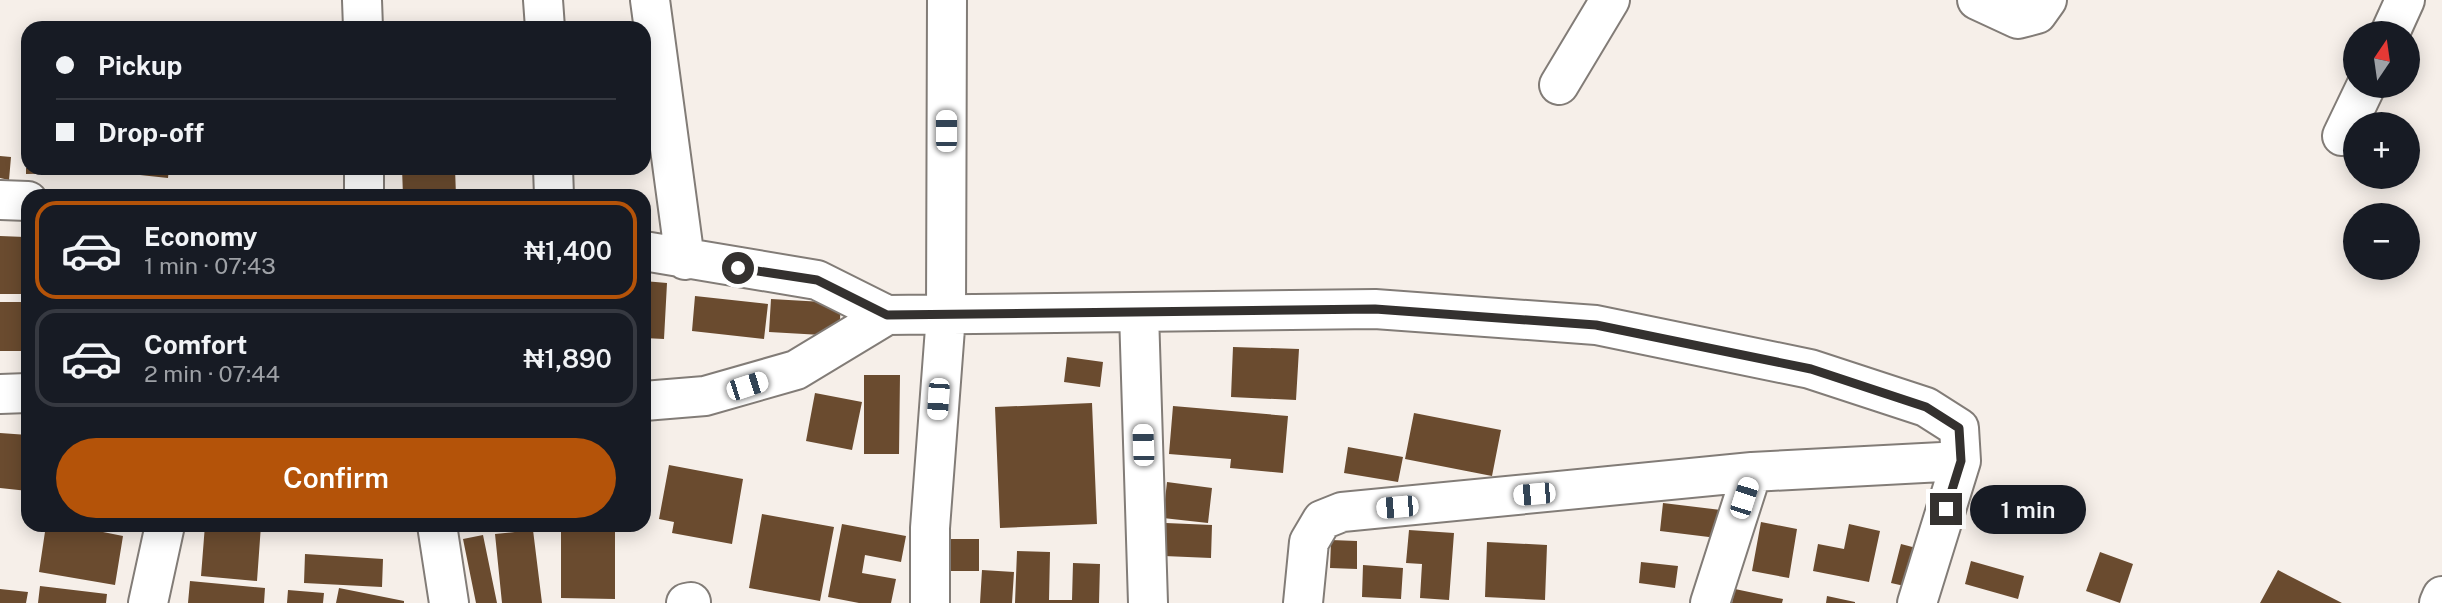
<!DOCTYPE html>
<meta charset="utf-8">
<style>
body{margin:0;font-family:"Public Sans",sans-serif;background:#242831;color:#f1f3f6;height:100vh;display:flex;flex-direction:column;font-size:26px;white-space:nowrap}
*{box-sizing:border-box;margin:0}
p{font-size:23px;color:#9ea1a6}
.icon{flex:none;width:38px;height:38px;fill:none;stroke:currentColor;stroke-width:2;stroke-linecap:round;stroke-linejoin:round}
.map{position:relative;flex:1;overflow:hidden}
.details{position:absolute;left:21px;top:189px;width:630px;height:343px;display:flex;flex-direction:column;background:#171b24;border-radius:21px;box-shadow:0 4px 18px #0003}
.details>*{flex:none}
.top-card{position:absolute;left:21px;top:21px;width:630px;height:154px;border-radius:21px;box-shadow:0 4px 18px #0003;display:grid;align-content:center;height:154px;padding:0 35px;background:#171b24}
.needle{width:46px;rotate:13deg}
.buttons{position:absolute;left:2343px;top:21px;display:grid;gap:14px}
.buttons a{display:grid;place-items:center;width:77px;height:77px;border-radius:50%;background:#171b24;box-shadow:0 4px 18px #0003;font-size:35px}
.end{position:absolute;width:32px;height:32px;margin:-16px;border:9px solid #34312f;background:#fff;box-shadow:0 0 0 4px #fff}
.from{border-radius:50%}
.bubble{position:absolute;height:49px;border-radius:24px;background:#171b24;box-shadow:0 4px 18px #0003;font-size:23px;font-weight:600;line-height:49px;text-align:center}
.car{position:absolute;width:21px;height:42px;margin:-21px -10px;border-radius:9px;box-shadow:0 0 5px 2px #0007;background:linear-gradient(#fff 24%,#345 0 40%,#fff 0 76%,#345 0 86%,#fff 0)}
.top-card b{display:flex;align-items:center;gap:24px;height:66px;font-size:26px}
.top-card b+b{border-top:2px solid #363941}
.top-card i{width:18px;height:18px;background:#f1f3f6}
ul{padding:12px 0 0;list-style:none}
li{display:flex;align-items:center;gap:21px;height:98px;margin:0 14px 10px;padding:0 21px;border:4px solid #363941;border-radius:21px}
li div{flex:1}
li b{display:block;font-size:26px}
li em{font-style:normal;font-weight:600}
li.on{border-color:#b45309}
li>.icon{width:63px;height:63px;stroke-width:1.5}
.action{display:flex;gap:14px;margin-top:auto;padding:14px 35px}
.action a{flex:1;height:80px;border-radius:42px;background:#b45309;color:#fff;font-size:28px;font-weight:600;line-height:80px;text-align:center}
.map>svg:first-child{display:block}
.building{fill:#6a4b2f}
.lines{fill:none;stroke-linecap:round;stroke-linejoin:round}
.minor-casing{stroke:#827c77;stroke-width:42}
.minor{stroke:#fff;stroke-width:38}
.route{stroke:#34312f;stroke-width:9}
</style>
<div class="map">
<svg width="2442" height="603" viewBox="0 0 2442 603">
<rect width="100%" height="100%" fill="#f6efe9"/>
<path class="building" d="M0 156 11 157 9 180 0 178Z
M26 168H81V173L26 174Z
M112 168H169L168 178 112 172Z
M402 168H455L456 196H403Z
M0 236 25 237V294H0Z
M644 281 667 283 664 339 644 338Z
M695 296 768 304 764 339 692 331Z
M771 299 841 303 839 336 769 332Z
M0 302H22V351H0Z
M1233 347 1299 349 1296 400 1231 397Z
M1067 357 1103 362 1100 387 1064 382Z
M864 375H900L899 454H864Z
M815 393 862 402 852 450 806 441Z
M1092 403 1097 524 1000 528 995 407Z
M1173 406 1288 416 1283 473 1230 468 1231 459 1169 454Z
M1414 413 1501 430 1492 476 1405 459Z
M0 433 28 435V491L0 488Z
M1348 447 1403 457 1398 482 1344 473Z
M669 465 743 479 732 544 672 533 674 522 659 519Z
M1167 482 1212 488 1208 523 1163 518Z
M1663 503 1721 510 1717 538 1660 531Z
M762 514 834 527 820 601 749 588Z
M1761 522 1797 529 1789 578 1752 571Z
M1166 523 1212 525 1211 558 1164 556Z
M842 524 906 536 901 562 865 555 862 573 896 579 891 603H859L828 597Z
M1849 524 1880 531 1869 582 1813 571 1818 544 1844 549Z
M46 525H99L98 531 123 536 115 585 39 572Z
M205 525H261L257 581 201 576Z
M561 525H615V599L561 598Z
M533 530 542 603H502L495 534Z
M1409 530 1454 533 1449 600 1420 598 1422 564 1406 563Z
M483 535 497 603H476L463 539Z
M939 539H979V571H940Z
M1331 540 1357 541V569L1330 568Z
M1487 542 1547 545 1545 600 1485 597Z
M1901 544 1920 549 1909 587 1891 583Z
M1017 551 1050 552 1049 600H1072L1073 563 1100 564 1099 603H1015Z
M2100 552 2133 564 2120 603 2086 591Z
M305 554 383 559 382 587 304 583Z
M1971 561 2024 576 2018 599 1965 584Z
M1641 562 1678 566 1675 588 1639 583Z
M1363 565 1403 568 1401 599 1362 597Z
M982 570 1014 572 1012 603H980Z
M2278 570 2342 603H2260Z
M190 581 265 588 264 603H188Z
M40 586 107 594 106 603H38Z
M339 588 404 601V603H336Z
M0 589 28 592 26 603H0Z
M1735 589 1783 599 1782 603H1732Z
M288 590 324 593 323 603H287Z
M1827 596 1855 602V603H1826Z"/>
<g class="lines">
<g class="minor-casing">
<path id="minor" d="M362 0 363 28
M543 0 545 28
M650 0 685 260
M1977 0 2018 19 2037 14 2047 0
M2390 33 2405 0
M1559 85 1610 0
M2342 136 2366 86
M553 168 554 196
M364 196V168
M0 200 28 201
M644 251 817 280 887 315
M1139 313 1148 603
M0 394 28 393
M644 401 705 396 796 370 887 315 1375 309 1596 325 1810 369 1926 407 1959 428 1961 461 1917 603
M437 525 449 603
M148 603 165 525
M686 603 691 602
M930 603V528L946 315 947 0
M1303 603 1309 542 1322 520 1342 512 1752 472 1961 461
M1710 603 1752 472
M2439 603 2442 596"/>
</g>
<use href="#minor" class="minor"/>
</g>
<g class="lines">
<path class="route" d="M738 268 817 280 887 315 1375 309 1596 325 1811 369 1926 407 1959 428 1961 461 1946 509"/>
</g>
</svg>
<div class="buttons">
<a><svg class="needle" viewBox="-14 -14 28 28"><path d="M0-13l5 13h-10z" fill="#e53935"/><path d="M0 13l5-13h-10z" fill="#9ea1a6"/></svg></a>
<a>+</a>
<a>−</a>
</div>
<i class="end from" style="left:738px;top:268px"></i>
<i class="end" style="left:1946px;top:509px"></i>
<div class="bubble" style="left:1970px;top:485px;width:116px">1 min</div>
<i class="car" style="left:946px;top:131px;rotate:0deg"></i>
<i class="car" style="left:747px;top:386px;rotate:72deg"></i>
<i class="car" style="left:938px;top:399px;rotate:184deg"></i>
<i class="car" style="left:1143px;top:445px;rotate:358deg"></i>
<i class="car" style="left:1534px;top:494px;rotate:265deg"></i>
<i class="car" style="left:1744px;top:498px;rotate:18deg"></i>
<i class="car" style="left:1397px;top:507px;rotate:265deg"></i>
<div class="top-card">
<b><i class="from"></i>Pickup</b>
<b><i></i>Drop-off</b>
</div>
<section class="details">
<ul>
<li class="on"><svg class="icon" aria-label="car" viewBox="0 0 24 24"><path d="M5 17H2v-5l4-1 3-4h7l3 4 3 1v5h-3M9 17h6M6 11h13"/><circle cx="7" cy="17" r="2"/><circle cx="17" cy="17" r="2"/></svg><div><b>Economy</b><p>1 min · 07:43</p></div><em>₦1,400</em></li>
<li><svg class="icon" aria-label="car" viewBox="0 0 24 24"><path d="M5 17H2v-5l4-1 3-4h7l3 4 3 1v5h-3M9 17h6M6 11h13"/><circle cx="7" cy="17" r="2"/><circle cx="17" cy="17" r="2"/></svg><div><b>Comfort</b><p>2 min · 07:44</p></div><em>₦1,890</em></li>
</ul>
<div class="action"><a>Confirm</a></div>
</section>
</div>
